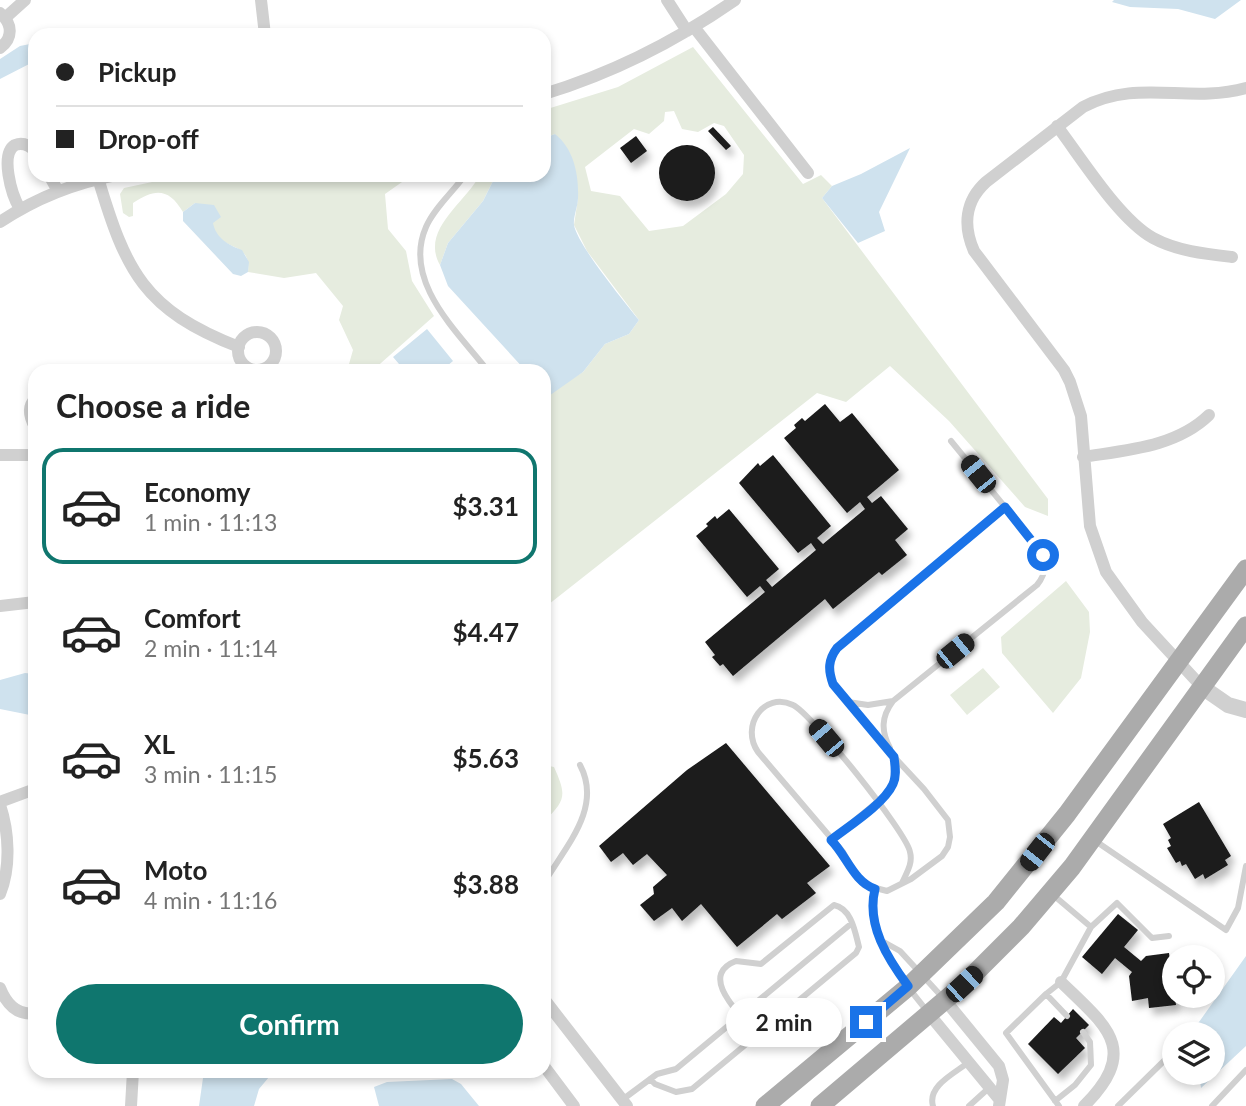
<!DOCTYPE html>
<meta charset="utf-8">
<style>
body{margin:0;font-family:Lato,sans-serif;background:#f2f2f2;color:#222;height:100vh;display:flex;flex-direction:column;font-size:26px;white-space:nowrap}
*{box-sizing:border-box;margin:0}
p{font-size:23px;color:#767676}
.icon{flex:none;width:38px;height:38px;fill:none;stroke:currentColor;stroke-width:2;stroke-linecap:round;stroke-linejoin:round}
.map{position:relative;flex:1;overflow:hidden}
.panel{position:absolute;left:28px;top:364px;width:523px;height:714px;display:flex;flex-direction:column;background:#fff;border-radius:21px;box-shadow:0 4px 10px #0003}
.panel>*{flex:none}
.guide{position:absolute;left:28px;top:28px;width:523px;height:154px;border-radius:21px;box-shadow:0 4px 10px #0003;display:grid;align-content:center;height:154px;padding:0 28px;background:#fff}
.tools{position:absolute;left:1162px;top:945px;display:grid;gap:14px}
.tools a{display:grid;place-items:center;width:63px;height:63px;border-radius:50%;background:#fff;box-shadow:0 4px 10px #0003;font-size:35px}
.end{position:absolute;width:32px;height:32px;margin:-16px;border:9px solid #1a73e8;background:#fff;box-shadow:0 0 0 4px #fff}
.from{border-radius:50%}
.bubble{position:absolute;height:49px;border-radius:24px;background:#fff;box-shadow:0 4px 10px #0003;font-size:23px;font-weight:700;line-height:49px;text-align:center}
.car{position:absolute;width:21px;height:42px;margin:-21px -10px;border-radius:9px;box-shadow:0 0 5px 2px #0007;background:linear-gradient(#222 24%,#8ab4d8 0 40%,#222 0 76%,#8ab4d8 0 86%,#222 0)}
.guide b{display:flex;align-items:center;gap:24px;height:66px;font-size:26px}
.guide b+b{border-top:2px solid #e0e0e0}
.guide i{width:18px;height:18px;background:#222}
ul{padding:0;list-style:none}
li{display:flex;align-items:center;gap:21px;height:116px;margin:0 14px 10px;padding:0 14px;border:4px solid transparent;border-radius:21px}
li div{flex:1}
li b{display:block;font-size:26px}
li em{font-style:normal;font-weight:700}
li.active{border-color:#0f766e}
li>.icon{width:63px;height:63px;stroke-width:1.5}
h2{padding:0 28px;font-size:32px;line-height:84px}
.action{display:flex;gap:14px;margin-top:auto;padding:14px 28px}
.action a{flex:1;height:80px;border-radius:42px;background:#0f766e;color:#fff;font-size:28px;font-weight:700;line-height:80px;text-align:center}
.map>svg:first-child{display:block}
.green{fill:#e6ecdf;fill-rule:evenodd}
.water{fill:#cfe2ee}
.building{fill:#1a1a1a;filter:url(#shadow)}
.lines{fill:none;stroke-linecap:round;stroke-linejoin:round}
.service{stroke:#d0d0d0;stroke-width:6}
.minor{stroke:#d0d0d0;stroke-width:12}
.tertiary{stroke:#d0d0d0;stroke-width:16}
.primary{stroke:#ababab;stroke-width:19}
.route{stroke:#1a73e8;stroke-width:9}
</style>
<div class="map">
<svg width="1246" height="1106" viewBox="0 0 1246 1106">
<defs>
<filter id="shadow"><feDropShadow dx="4" dy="7" stdDeviation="3.5" flood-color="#0004"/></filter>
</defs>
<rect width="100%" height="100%" fill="#fff"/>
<path class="green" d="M693 47 803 184 821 175 832 186 822 198 1048 499V516L1025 507 949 421 890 366 846 402 817 393 544 608V402L546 398 557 388 583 372 605 344 629 334 639 320 587 251 574 225 578 198 555 134 544 138V110L618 87ZM674 111 682 129 698 132 714 123 724 126 744 155 743 174 726 194 683 226 649 231 620 196 591 191 585 167 634 129 649 134 664 121 665 112Z
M185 175H412L385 194 388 229 406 251 412 281 434 316 372 371H347L353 350 339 320 343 306 316 273 284 278 248 272C251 241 225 252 214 231 208 218 206 215 195 203L183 212C169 188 155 188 133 203V216L129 217 123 213 120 194 124 188Z
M480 175H496L483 201 448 243 440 265C420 230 465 203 480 175Z
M1066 581 1089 612 1090 632 1081 678 1053 713 1002 653 1001 637Z
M983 668 1000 687 967 715 950 695Z
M544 765 554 767C566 794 567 800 544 821Z"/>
<path class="water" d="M1114 0H1241L1215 19 1178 9 1130 7 1112 2Z
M35 43V61L0 79V59L20 46Z
M555 134C574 149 579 175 578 198 578 206 573 217 574 225 577 244 625 303 639 320L629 334 605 344 583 372 546 398 544 371H526L448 286 440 265 448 243 483 201 496 175H544V138Z
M910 148 879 212 885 231 858 243 822 198 832 186 861 174Z
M195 203 214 205 221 217 213 223C216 238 228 245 242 250L249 262 248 272 241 276 233 274 183 221V212Z
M427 329 453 361 441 371H405L393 357Z
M25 673 35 674V716L0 709V680Z
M1246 956V1046L1201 1088 1199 1073H1213V1034H1195L1194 1029Z
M204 1071H274L259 1089 254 1106H199Z
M452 1079 461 1084 479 1106H379L374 1087 387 1082Z"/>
<path class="building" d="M713 127 731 146 726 150 708 131Z
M636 136 647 151 631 163 620 148Z
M659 173a28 28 0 1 1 56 0a28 28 0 1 1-56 0Z
M825 404 840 422 852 413 899 470 867 497 872 503 881 496 908 529 895 540 907 555 882 575 879 572 833 609 825 599 733 676 723 664 720 666 712 657 715 655 705 642 765 592 760 586 747 597 696 536 708 526 706 524 715 516 717 519 729 509 779 569 766 580 772 587 816 550 811 543 798 553 739 483 758 463 760 466 773 455 831 526 817 538 823 544 865 509 860 502 847 513 784 438 796 428 794 425 802 418 805 421Z
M726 743 830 866 807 883 816 893 782 919 777 914 737 947 701 904 682 921 672 908 654 921 640 905 654 894 653 887 667 875 647 854 633 865 623 853 611 862 599 846 687 770Z
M1199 802 1231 856 1225 860 1228 865 1205 879 1203 874 1195 879 1186 864 1182 866 1180 861 1176 863 1167 848 1171 846 1168 840 1171 838 1163 824Z
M1118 914 1138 930 1124 947 1141 961 1146 956 1169 953 1176 1005 1149 1008 1148 998 1132 1001 1129 976 1132 972 1115 958 1102 974 1082 957Z
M1073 1009 1089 1025 1076 1038 1085 1048 1058 1074 1028 1044 1054 1017 1061 1023Z"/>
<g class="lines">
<path class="service" d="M465 175C453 192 434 208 426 227 402 282 458 332 488 371
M848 702 868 705 893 701
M890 748C881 731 881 717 893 701L1037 585C1046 574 1047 563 1041 551L951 441
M831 840 888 793 895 778 894 758
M1094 840 1226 930 1238 908 1246 866
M544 883C565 847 603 808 580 765
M902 883C907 872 913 863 910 852 907 833 811 713 793 705 764 691 740 726 758 752L843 852 858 879 864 885 887 891 911 879 942 856 948 847 950 837 948 820 924 789 885 747 833 684C828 670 828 659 837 648L1005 507
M875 889C864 936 900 977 927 1011
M1052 894 1091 927 1117 903 1152 938 1169 936
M882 941 900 951 944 999
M1046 994 1061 982 1091 927
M650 1079 655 1084 676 1092 692 1089 856 953 859 947C855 932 852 909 834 905L761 964 736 961C696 976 743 1017 757 1035
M622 1100 657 1074 676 1069 852 923
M1055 1101 1075 1085 1091 1065 1090 1042 1083 1032
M933 1106C927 1086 955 1073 969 1062
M969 1106 990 1087
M1059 1106 1006 1033 1046 994 1067 1016
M1118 1106 1172 1053
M1212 1106 1246 1070"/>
<path class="minor" d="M261 0 265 35
M667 0 687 31
M0 13C13 24 13 38 0 48
M5 18 25 0
M694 27 808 173
M544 94C613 73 676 41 735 0
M1057 126C1082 159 1119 219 1153 238 1177 251 1205 254 1232 257
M49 175 58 191
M98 178C126 272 144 310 239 347
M20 209C11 194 0 154 15 145 23 142 29 145 35 151
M0 222C36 198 74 183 116 175
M238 351a19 19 0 1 1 38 0a19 19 0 1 1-38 0Z
M35 399C27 407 30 418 35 427
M0 455H35
M1083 457C1127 450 1176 447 1209 415
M0 606 35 602
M1202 687 1142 622 1106 572 1090 526 1081 416 1070 382 1064 370 974 251C963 226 965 201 986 182L1083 107C1138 78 1188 104 1246 88
M0 802 35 789
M0 805C9 832 11 867 0 894
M1061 982C1106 1026 1141 1049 1084 1106
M0 988C6 1003 17 1016 35 1013
M544 999 627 1106
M945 1000 999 1066 1003 1080 999 1106
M929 1014 999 1099
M544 1066 574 1106
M131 1106 133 1071"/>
<path class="tertiary" d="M1202 687 1228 705 1246 710"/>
<path class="primary" d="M765 1106 908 987 996 902 1067 814 1246 569
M820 1106 964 984 1021 927 1072 867 1246 626"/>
</g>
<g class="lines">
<path class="route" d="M866 1022 908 986C888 959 866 925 875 889 853 881 847 856 831 840 849 826 884 804 893 784 897 775 895 766 894 757L833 684C828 670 828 660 837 648L1005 507 1043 555"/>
</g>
</svg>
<div class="tools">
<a><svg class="icon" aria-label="locate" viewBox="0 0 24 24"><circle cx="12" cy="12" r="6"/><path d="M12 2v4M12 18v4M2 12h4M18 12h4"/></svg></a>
<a><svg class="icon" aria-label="layers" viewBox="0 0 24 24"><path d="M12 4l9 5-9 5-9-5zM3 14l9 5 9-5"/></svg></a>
</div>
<i class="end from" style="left:1043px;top:555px"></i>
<i class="end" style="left:866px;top:1022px"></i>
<div class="bubble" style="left:726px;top:998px;width:116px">2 min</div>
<i class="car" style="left:978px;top:474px;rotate:321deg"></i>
<i class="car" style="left:955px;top:651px;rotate:51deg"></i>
<i class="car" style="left:826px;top:738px;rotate:320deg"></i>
<i class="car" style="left:1037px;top:852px;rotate:218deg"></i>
<i class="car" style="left:964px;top:984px;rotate:47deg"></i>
<div class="guide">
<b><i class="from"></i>Pickup</b>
<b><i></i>Drop-off</b>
</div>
<section class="panel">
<h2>Choose a ride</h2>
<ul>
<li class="active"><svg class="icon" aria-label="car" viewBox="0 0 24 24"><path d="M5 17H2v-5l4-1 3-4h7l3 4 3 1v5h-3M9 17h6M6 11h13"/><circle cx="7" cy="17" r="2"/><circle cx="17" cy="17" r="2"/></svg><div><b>Economy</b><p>1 min · 11:13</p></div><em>$3.31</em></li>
<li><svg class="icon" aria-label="car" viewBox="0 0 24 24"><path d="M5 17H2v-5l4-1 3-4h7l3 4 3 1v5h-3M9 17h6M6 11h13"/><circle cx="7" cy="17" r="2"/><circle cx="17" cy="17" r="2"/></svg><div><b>Comfort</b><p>2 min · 11:14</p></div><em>$4.47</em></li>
<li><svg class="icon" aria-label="car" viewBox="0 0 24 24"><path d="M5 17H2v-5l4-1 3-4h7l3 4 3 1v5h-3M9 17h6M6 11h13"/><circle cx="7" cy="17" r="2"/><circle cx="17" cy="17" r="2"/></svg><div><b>XL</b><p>3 min · 11:15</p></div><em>$5.63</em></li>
<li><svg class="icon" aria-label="car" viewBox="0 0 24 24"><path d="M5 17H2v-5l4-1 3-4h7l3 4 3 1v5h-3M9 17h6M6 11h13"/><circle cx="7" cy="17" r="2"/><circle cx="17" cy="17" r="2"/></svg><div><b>Moto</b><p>4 min · 11:16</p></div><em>$3.88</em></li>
</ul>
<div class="action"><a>Confirm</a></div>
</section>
</div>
